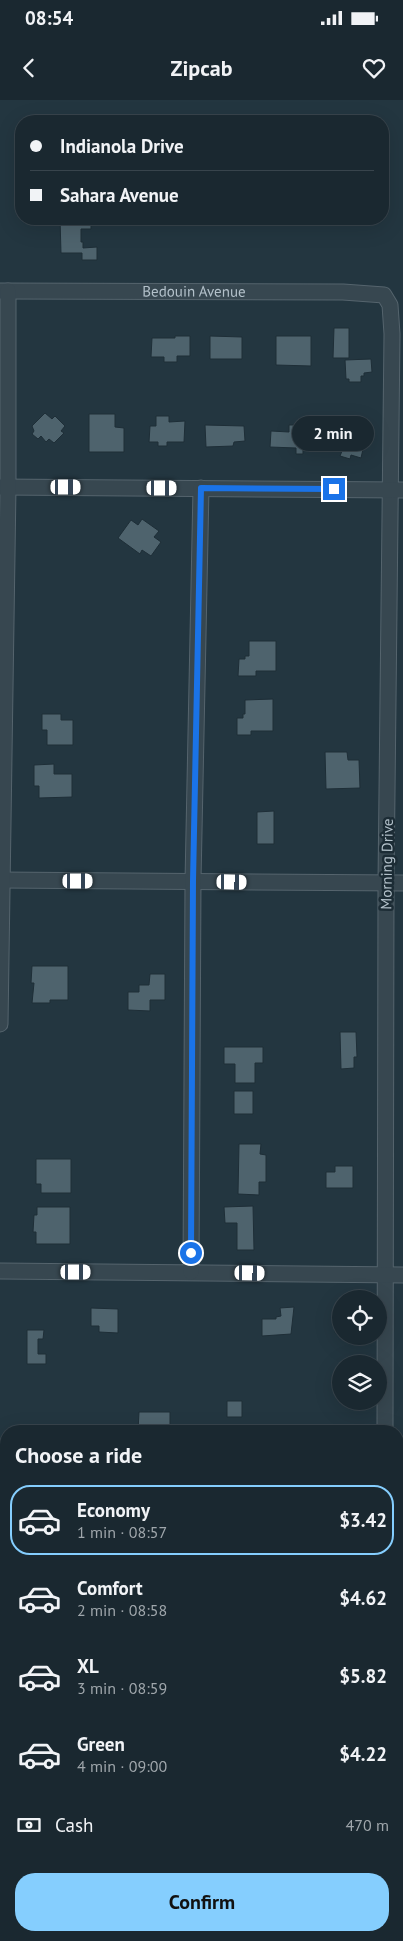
<!DOCTYPE html>
<meta charset="utf-8">
<style>
body{margin:0;font-family:"PT Sans",sans-serif;background:#233038;color:#f1f3f6;height:100vh;display:flex;flex-direction:column;font-size:19px;white-space:nowrap}
*{box-sizing:border-box;margin:0}
p{font-size:16px;color:#9fa6ab}
.icon{flex:none;width:28px;height:28px;fill:none;stroke:currentColor;stroke-width:2;stroke-linecap:round;stroke-linejoin:round}
.map{position:relative;flex:1;overflow:hidden}
.sheet{position:absolute;left:0px;top:1325px;width:404px;height:516px;display:flex;flex-direction:column;background:#1a2830;border-radius:20px 20px 0 0;box-shadow:0 5px 20px #0002,0 0 0 1px #38444c}
.sheet>*{flex:none}
.guide{position:absolute;left:15px;top:15px;width:374px;height:110px;border-radius:20px;box-shadow:0 5px 20px #0002,0 0 0 1px #38444c;display:grid;align-content:center;height:110px;padding:0 15px;background:#1a2830}
.buttons{position:absolute;left:332px;top:1190px;display:grid;gap:10px}
.buttons a{display:grid;place-items:center;width:55px;height:55px;border-radius:50%;background:#1a2830;box-shadow:0 5px 20px #0002,0 0 0 1px #38444c;font-size:25px}
.end{position:absolute;width:22px;height:22px;margin:-11px;border:6px solid #1a73e8;background:#fff;box-shadow:0 0 0 2px #fff}
.from{border-radius:50%}
.bubble{position:absolute;height:35px;border-radius:18px;background:#1a2830;box-shadow:0 5px 20px #0002,0 0 0 1px #38444c;font-size:16px;font-weight:700;line-height:35px;text-align:center}
.car{position:absolute;width:15px;height:30px;margin:-15px -8px;border-radius:6px;box-shadow:0 0 4px 1px #0007;background:linear-gradient(#fff 24%,#345 0 40%,#fff 0 76%,#345 0 86%,#fff 0)}
.guide b{display:flex;align-items:center;gap:18px;height:48px;font-size:19px}
.guide b+b{border-top:1px solid #38444c}
.guide i{width:12px;height:12px;background:#f1f3f6}
ul{padding:0;list-style:none}
li{display:flex;align-items:center;gap:15px;height:70px;margin:0 10px 8px;padding:0 5px;border:2px solid transparent;border-radius:20px}
li div{flex:1}
li b{display:block;font-size:19px}
li em{font-style:normal;font-weight:700}
li.active{border-color:#85cefe}
li>.icon{width:45px;height:45px;stroke-width:1.5}
h2{padding:0 15px;font-size:22px;line-height:60px}
.pay{display:flex;align-items:center;gap:12px;height:55px;padding:0 15px;font-size:19px}
.pay p{margin-inline-start:auto}
.button{display:flex;gap:10px;margin-top:auto;padding:10px 15px}
.button a{flex:1;height:58px;border-radius:20px;background:#85cefe;color:#111;font-size:20px;font-weight:700;line-height:58px;text-align:center}
.status{display:flex;justify-content:space-between;align-items:center;height:35px;padding:0 25px;background:#1a2830;direction:ltr}
.status svg{height:14px;fill:currentColor}
header{display:flex;justify-content:space-between;align-items:center;height:65px;padding:0 15px;background:#1a2830;font-size:22px;font-weight:700}
.map>svg:first-child{display:block}
.building{fill:#4e636d;stroke:#1e2e37}
.lines{fill:none;stroke-linecap:round;stroke-linejoin:round}
.minor-casing{stroke:#55646d;stroke-width:17}
.minor{stroke:#374750;stroke-width:15}
.route{stroke:#1a73e8;stroke-width:6}
.labels{text-anchor:middle;stroke-width:5;stroke-linejoin:round;paint-order:stroke}
.street-label{font-size:15px;fill:#b3c1ca;stroke:#1c2c35}
</style>
<div class="status"><b>08:54</b><svg viewBox="0 0 49 12"><path d="M0 12V9h3v3zM5 12V6h3v6zM10 12V3h3v9zM15 12V0h3v12zM26 1h20v11H26zM47 4h2v5h-2z"/></svg></div>
<header><svg class="icon" aria-label="back" viewBox="0 0 24 24"><path d="M15 5l-7 7 7 7"/></svg>Zipcab<svg class="icon" aria-label="heart" viewBox="0 0 24 24"><path d="M12 20l-8-8c-3-5 5-10 8-4 3-6 11-1 8 4z"/></svg></header>
<div class="map">
<svg width="403" height="1841" viewBox="0 0 403 1841">
<rect width="100%" height="100%" fill="#233640"/>
<path class="building" d="M60 119H91V129H81V142H83V148L97 147V160H82V153H61Z
M334 228H349V258H333Z
M175 236H190V256H177V262H164V257H151L152 238H175Z
M210 236 242 237V259H210Z
M276 236H311V266L276 265Z
M371 259 372 272 364 273V276H361V282H349V279H346L345 260Z
M45 313 52 319 55 316 65 326 61 331 64 333 54 343 49 339 46 342 41 336 38 339 32 334 34 331 32 326Z
M89 314H115V327L124 328V352H89Z
M156 316H169V322L185 321 184 342H167V346H158V342H149L150 326H156Z
M348 319 358 321 355 333 366 336 361 358 351 355 350 359 340 356 342 351 333 348 338 327 346 329Z
M205 325 244 326 245 341 234 342 233 346 206 347Z
M289 325H301V343H298V347L303 348V354H296V348L270 347 271 331 289 332Z
M142 419 159 431 154 437 161 442 151 456 142 450 140 454 118 438 131 420 138 425Z
M249 541H276V571H256V576H238L239 559H245V556H249Z
M273 599V631H251V635H237V618H243V614H245V600Z
M42 614H61V620H73V645H47V630H42Z
M325 652H347L348 660H359L360 688 326 689Z
M54 664V674H72V697L39 698V686H34V665Z
M274 711V744H257V712Z
M32 866H68V900H50V903H32L34 883H31Z
M150 874H165V900H150V911L128 910V892H139V885H149Z
M340 932H356L357 957H354V968L341 969Z
M224 947H263V963H255V983H235V964H224Z
M234 991H253V1014H234Z
M239 1044H261L260 1054 266 1055V1082H259V1095L238 1094Z
M36 1059H71V1093H41V1084H36Z
M335 1066H353V1088H326V1072H335Z
M253 1106 254 1150H237V1123H225L224 1107Z
M37 1107H70V1144H36V1132H33L34 1115H37Z
M294 1207 291 1234 262 1236V1219H276V1217L281 1216 280 1208Z
M91 1208 118 1209V1233L99 1232V1226H91Z
M335 1211H341V1233H335Z
M27 1230H44L43 1239H38V1254H46V1264H27Z
M227 1301H242V1317H227Z
M139 1312H170V1325H182V1331H138Z
M24 1835H39L40 1841H24Z
M329 1835H351L350 1841H329Z"/>
<g class="lines">
<g class="minor-casing">
<g id="minor">
<path id="s1" d="M0 191 343 192 384 195 390 205 392 234 386 783 385 1331"/>
<path d="M0 387 403 390"/>
<path d="M0 780 403 783"/>
<path d="M0 924 8 387V191"/>
<path d="M0 1171 403 1175"/>
<path d="M191 1172 193 781 201 388"/>
<path d="M0 1366H6"/>
<path d="M0 1574H6"/>
<path d="M398 1579H403"/>
<path d="M379 1841V1835"/>
</g>
</g>
<use href="#minor" class="minor"/>
</g>
<g class="lines">
<path class="route" d="M191 1153 193 781 201 388 334 389"/>
</g>
<g class="labels">
<g class="street-label">
<text dy="5" stroke="none"><textPath href="#s1" startOffset="194">Bedouin Avenue</textPath></text>
<text transform="translate(387 764) rotate(-89)" y="5">Morning Drive</text>
</g>
</g>
</svg>
<div class="buttons">
<a><svg class="icon" aria-label="locate" viewBox="0 0 24 24"><circle cx="12" cy="12" r="6"/><path d="M12 2v4M12 18v4M2 12h4M18 12h4"/></svg></a>
<a><svg class="icon" aria-label="layers" viewBox="0 0 24 24"><path d="M12 4l9 5-9 5-9-5zM3 14l9 5 9-5"/></svg></a>
</div>
<i class="end from" style="left:191px;top:1153px"></i>
<i class="end" style="left:334px;top:389px"></i>
<div class="bubble" style="left:292px;top:316px;width:82px">2 min</div>
<i class="car" style="left:66px;top:387px;rotate:90deg"></i>
<i class="car" style="left:162px;top:388px;rotate:90deg"></i>
<i class="car" style="left:78px;top:781px;rotate:90deg"></i>
<i class="car" style="left:232px;top:782px;rotate:91deg"></i>
<i class="car" style="left:76px;top:1172px;rotate:90deg"></i>
<i class="car" style="left:250px;top:1173px;rotate:91deg"></i>
<div class="guide">
<b><i class="from"></i>Indianola Drive</b>
<b><i></i>Sahara Avenue</b>
</div>
<section class="sheet">
<h2>Choose a ride</h2>
<ul>
<li class="active"><svg class="icon" aria-label="car" viewBox="0 0 24 24"><path d="M5 17H2v-5l4-1 3-4h7l3 4 3 1v5h-3M9 17h6M6 11h13"/><circle cx="7" cy="17" r="2"/><circle cx="17" cy="17" r="2"/></svg><div><b>Economy</b><p>1 min · 08:57</p></div><em>$3.42</em></li>
<li><svg class="icon" aria-label="car" viewBox="0 0 24 24"><path d="M5 17H2v-5l4-1 3-4h7l3 4 3 1v5h-3M9 17h6M6 11h13"/><circle cx="7" cy="17" r="2"/><circle cx="17" cy="17" r="2"/></svg><div><b>Comfort</b><p>2 min · 08:58</p></div><em>$4.62</em></li>
<li><svg class="icon" aria-label="car" viewBox="0 0 24 24"><path d="M5 17H2v-5l4-1 3-4h7l3 4 3 1v5h-3M9 17h6M6 11h13"/><circle cx="7" cy="17" r="2"/><circle cx="17" cy="17" r="2"/></svg><div><b>XL</b><p>3 min · 08:59</p></div><em>$5.82</em></li>
<li><svg class="icon" aria-label="car" viewBox="0 0 24 24"><path d="M5 17H2v-5l4-1 3-4h7l3 4 3 1v5h-3M9 17h6M6 11h13"/><circle cx="7" cy="17" r="2"/><circle cx="17" cy="17" r="2"/></svg><div><b>Green</b><p>4 min · 09:00</p></div><em>$4.22</em></li>
</ul>
<div class="pay"><svg class="icon" aria-label="cash" viewBox="0 0 24 24"><path d="M3 7h18v10H3z"/><circle cx="12" cy="12" r="2"/></svg>Cash<p>470 m</p></div>
<div class="button"><a>Confirm</a></div>
</section>
</div>
